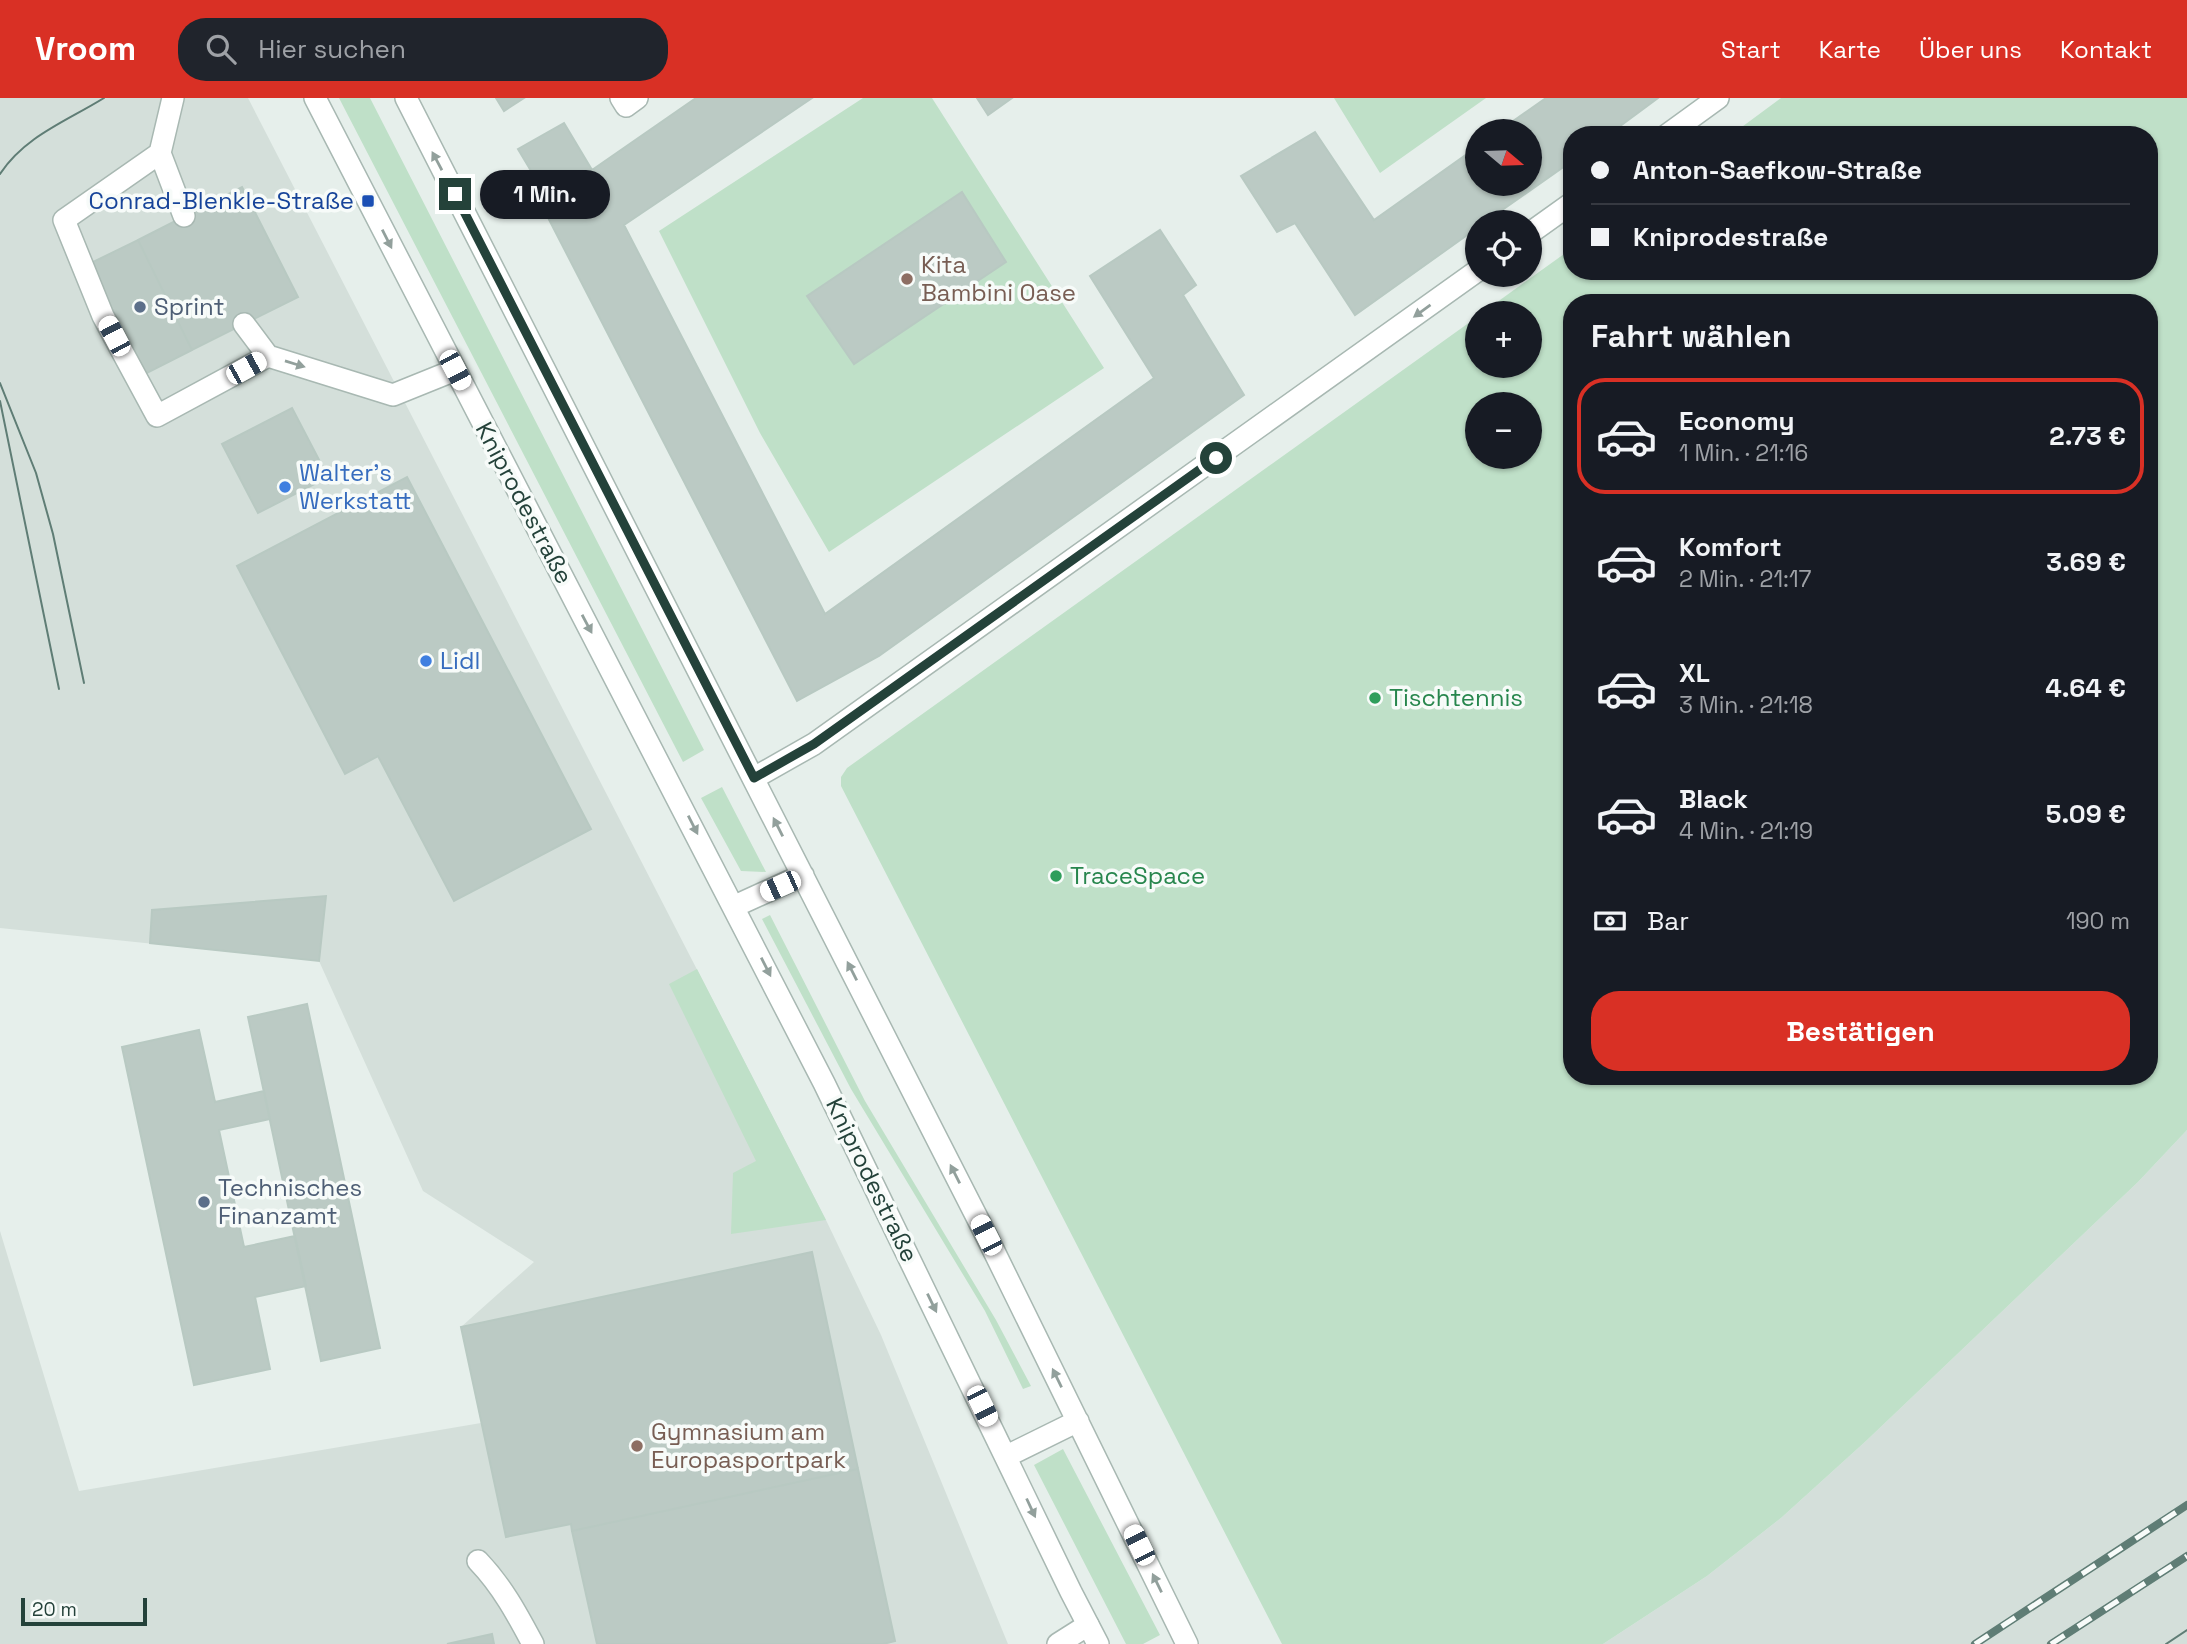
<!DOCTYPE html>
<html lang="de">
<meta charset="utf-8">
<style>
body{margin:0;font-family:"Space Grotesk",sans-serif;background:#20242c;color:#f1f3f6;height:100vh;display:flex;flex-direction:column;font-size:26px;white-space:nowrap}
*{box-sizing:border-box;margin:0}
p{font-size:23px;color:#9ea1a6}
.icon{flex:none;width:38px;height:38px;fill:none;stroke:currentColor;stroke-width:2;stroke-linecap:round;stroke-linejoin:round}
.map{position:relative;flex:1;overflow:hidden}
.sheet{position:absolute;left:1563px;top:196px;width:595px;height:791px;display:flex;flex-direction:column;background:#171b24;border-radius:28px;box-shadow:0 2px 5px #0004}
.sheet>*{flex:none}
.banner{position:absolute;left:1563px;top:28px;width:595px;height:154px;border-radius:28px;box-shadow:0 2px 5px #0004;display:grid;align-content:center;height:154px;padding:0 28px;background:#171b24}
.needle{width:46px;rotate:109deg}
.fabs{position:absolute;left:1465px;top:21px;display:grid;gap:14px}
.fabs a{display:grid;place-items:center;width:77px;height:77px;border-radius:50%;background:#171b24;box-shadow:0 2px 5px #0004;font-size:35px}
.scale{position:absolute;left:21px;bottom:18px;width:126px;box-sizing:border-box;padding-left:7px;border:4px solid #24423a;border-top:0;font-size:19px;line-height:24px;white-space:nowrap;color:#24423a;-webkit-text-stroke:5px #f7fbf9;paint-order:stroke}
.end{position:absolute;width:32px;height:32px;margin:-16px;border:9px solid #24423a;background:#fff;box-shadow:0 0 0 4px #fff}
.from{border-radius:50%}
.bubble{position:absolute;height:49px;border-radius:24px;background:#171b24;box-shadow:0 2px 5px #0004;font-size:23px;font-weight:700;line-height:49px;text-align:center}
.car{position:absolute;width:21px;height:42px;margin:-21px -10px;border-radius:9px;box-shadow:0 0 5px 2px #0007;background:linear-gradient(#fff 24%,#345 0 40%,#fff 0 76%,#345 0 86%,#fff 0)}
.banner b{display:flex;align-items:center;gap:24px;height:66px;font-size:26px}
.banner b+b{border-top:2px solid #363941}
.banner i{width:18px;height:18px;background:#f1f3f6}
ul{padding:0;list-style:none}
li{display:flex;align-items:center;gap:21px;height:116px;margin:0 14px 10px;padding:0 14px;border:4px solid transparent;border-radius:28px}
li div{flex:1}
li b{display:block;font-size:26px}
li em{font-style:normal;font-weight:700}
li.on{border-color:#d93025}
li>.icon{width:63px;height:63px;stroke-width:1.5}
h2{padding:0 28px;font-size:32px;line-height:84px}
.pay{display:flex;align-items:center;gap:18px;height:77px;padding:0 28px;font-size:26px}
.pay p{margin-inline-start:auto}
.button{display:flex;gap:14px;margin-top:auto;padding:14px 28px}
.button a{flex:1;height:80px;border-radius:28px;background:#d93025;color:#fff;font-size:28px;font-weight:700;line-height:80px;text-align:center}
header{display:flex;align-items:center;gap:42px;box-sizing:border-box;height:98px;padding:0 35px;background:#d93025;color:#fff}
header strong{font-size:33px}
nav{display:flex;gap:38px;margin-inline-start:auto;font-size:24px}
.search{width:490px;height:63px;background:#20242c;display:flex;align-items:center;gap:18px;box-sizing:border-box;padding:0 24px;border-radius:28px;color:#9ea1a6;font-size:26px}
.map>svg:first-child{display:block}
.built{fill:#d4dfda}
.green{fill:#bfe0c8;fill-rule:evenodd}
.building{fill:#bbcac4;stroke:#b8c9c2;stroke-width:2}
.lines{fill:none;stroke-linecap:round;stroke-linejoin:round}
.service-casing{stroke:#a8b8b2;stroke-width:24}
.minor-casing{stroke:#a8b8b2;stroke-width:24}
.tertiary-casing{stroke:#a8b8b2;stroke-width:24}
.service{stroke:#fff;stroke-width:21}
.minor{stroke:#fff;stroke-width:21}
.tertiary{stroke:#fff;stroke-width:21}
.tram{stroke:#5f7d75;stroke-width:2}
.rail-casing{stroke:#5f7d75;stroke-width:8}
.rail{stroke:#f7fbf9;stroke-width:5;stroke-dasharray:16;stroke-linecap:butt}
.oneway{fill:#92a09c}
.route{stroke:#24423a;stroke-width:9}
.transit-dot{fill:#1a4fb4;stroke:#f7fbf9;stroke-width:2.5}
.education-dot{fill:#8d6e63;stroke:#f7fbf9;stroke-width:2.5}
.service-dot{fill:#5c6f8a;stroke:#f7fbf9;stroke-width:2.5}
.shop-dot{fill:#3f7fe0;stroke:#f7fbf9;stroke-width:2.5}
.leisure-dot{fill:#2e9e5b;stroke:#f7fbf9;stroke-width:2.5}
.labels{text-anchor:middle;stroke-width:7;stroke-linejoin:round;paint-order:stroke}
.transit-label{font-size:24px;fill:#164399;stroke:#f7fbf9;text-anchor:end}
.education-label{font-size:24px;fill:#785e54;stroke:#f7fbf9;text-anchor:start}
.service-label{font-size:24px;fill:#4e5e75;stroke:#f7fbf9;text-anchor:start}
.shop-label{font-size:24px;fill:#366cbe;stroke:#f7fbf9;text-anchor:start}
.street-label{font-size:24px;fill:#24423a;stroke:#f7fbf9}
.leisure-label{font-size:24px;fill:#27864d;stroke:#f7fbf9;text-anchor:start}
</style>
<header>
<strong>Vroom</strong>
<div class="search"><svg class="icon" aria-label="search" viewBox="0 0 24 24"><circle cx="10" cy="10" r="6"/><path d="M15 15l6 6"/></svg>Hier suchen</div>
<nav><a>Start</a><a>Karte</a><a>Über uns</a><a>Kontakt</a></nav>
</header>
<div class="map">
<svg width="2187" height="1546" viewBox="0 0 2187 1546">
<rect width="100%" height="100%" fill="#e6efeb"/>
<path class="built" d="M0 0H248L826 1122 881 1237 1008 1546H0V1133L79 1393 481 1325 461 1229 534 1164 423 1093 319 863 0 830Z
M2187 1032V1546H1603L1707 1478 1781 1420 1866 1343 2138 1084Z"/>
<path class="green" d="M339 0H370L704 652 683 664Z
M863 0H932L1104 270 829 454 760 335 659 133Z
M1334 0H1486L1380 75Z
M1781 0H2187V1032L2138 1084 1866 1343 1781 1420 1707 1478 1603 1546H1282L841 688V679L847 670 1477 219V268H1530V215H1482L1571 151 1572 173H2149V37H1731ZM1572 205H2149V978H1572ZM1477 306H1530V359H1477Z
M722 689 766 774 741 773 701 700Z
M770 817 865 1003 996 1222 1031 1288 1023 1291 985 1213 851 991 762 821Z
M697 871 826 1122 731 1136 733 1075 756 1063 669 886Z
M1063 1351 1160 1537 1143 1546H1126L1034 1367Z"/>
<path class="building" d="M496 0H524L504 13Z
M696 0H812L624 127 825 516 1154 280 1090 178 1160 132 1196 187 1183 197 1244 297 879 558 797 603 540 104 592 72Z
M977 0H1012L988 17Z
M1546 0H1658L1608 37H1572V63L1485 124H1477V130L1355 217 1295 125 1277 134 1241 78 1315 34 1374 122 1477 49V86H1530V33H1499Z
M564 25 592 72 546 98 518 51Z
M242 89 298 199 192 252 138 142Z
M962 94 1006 164 854 266 807 198Z
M138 142 192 252 143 277 89 166Z
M292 310 328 379 258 415 222 346Z
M407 379 591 731 454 803 378 658 345 676 237 468Z
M326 798 319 863 150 845 152 812Z
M307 906 380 1250 321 1263 248 919Z
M199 932 215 1004 264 993 270 1021 219 1032 244 1149 295 1138 306 1188 255 1199 270 1271 194 1287 122 949Z
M812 1154 858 1371 572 1433 571 1426 506 1439 461 1229Z
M858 1371 895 1543 883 1546H597L572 1433Z
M492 1536 494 1546H447Z"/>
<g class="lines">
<g class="service-casing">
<path id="service" d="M173 0 160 55 184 118
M160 55 64 122 103 218 157 318 268 258
M244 226 268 258 393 297 455 272
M478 1463C502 1488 517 1516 533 1546
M1058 1546 1088 1527"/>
</g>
<g class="minor-casing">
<path id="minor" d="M621 0 626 8 637 0
M1667 37 1718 0
M1530 135 1572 105
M754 680 814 646 1477 173"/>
</g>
<g class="tertiary-casing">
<path id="tertiary" d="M315 0 824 985 1071 1494 1098 1546
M406 0 986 1137 1187 1546
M735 808 803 777
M1007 1358 1078 1323"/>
</g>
<use href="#service" class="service"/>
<use href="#minor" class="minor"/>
<use href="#tertiary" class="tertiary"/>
<path class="tram" d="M0 76C25 38 67 23 104 0
M0 285 36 375 53 436 84 585
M0 303 59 591
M2166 1546 2187 1532"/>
<g class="rail-casing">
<path id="rail" d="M1975 1546 2187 1407
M2051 1546 2187 1458"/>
</g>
<use href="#rail" class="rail"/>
</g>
<defs><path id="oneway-solid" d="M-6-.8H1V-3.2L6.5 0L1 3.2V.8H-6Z" transform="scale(1.75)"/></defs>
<g class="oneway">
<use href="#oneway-solid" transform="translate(437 63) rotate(-118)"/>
<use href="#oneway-solid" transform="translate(387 141) rotate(63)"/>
<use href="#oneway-solid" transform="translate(1422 213) rotate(144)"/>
<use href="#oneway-solid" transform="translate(295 266) rotate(17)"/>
<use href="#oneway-solid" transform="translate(587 526) rotate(62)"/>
<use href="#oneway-solid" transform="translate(693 727) rotate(63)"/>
<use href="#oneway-solid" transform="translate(778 729) rotate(-117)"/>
<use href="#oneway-solid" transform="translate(766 869) rotate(63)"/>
<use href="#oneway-solid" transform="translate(852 873) rotate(-117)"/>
<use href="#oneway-solid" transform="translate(955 1076) rotate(-117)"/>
<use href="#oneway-solid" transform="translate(932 1205) rotate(64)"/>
<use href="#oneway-solid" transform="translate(1057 1280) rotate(-116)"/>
<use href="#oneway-solid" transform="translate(1031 1410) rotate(65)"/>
<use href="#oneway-solid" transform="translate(1157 1485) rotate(-116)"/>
</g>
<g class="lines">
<path class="route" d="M455 96 754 680 814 646 1216 360"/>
</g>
<rect class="transit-dot" x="361" y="96" width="14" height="14" rx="3.5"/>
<g class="education-dot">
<circle cx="907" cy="181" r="7"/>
<circle cx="637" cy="1348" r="7"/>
</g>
<g class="service-dot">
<circle cx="140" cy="209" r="7"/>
<circle cx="204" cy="1104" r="7"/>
</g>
<g class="shop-dot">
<circle cx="285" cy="389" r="7"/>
<circle cx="426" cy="563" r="7"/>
</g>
<g class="leisure-dot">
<circle cx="1375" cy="600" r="7"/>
<circle cx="1056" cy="778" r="7"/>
</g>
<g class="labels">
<g class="transit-label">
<text x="354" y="111">Conrad-Blenkle-Straße</text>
</g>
<g class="education-label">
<text x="921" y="175">Kita<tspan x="921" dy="28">Bambini Oase</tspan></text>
<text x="651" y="1342">Gymnasium am<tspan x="651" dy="28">Europasportpark</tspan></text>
</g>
<g class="service-label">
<text x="154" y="217">Sprint</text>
<text x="218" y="1098">Technisches<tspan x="218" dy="28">Finanzamt</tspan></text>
</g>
<g class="shop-label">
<text x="299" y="383">Walter's<tspan x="299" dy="28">Werkstatt</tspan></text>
<text x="440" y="571">Lidl</text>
</g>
<g class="street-label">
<text transform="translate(524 405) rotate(62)" y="8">Kniprodestraße</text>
<text transform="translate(872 1082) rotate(64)" y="8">Kniprodestraße</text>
</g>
<g class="leisure-label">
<text x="1389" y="608">Tischtennis</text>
<text x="1070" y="786">TraceSpace</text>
</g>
</g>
</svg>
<div class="fabs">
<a><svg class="needle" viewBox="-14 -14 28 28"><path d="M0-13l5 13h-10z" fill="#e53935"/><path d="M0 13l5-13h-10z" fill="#9ea1a6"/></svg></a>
<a><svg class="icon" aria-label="locate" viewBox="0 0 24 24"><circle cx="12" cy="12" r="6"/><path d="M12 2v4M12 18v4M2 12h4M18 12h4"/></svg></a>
<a>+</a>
<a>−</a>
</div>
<div class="scale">20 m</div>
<i class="end from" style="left:1216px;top:360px"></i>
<i class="end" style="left:455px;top:96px"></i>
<div class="bubble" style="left:480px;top:72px;width:130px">1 Min.</div>
<i class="car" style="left:114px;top:238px;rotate:332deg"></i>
<i class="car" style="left:246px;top:270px;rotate:61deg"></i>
<i class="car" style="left:455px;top:272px;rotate:152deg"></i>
<i class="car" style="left:780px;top:788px;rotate:246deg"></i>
<i class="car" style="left:986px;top:1137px;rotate:333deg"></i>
<i class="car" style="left:982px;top:1308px;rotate:154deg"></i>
<i class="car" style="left:1139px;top:1447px;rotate:334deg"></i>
<div class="banner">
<b><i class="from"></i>Anton-Saefkow-Straße</b>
<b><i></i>Kniprodestraße</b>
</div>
<section class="sheet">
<h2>Fahrt wählen</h2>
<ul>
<li class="on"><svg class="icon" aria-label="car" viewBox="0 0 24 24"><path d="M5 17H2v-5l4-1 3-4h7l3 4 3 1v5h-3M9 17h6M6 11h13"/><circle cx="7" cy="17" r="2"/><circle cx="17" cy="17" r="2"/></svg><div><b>Economy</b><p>1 Min. · 21:16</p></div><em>2.73 €</em></li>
<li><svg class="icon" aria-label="car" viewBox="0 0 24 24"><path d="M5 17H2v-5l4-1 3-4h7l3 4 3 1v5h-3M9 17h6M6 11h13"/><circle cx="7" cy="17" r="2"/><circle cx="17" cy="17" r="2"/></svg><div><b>Komfort</b><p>2 Min. · 21:17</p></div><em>3.69 €</em></li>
<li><svg class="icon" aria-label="car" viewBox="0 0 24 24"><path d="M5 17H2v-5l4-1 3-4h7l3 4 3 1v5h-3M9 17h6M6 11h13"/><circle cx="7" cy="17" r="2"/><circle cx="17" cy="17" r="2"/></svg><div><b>XL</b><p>3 Min. · 21:18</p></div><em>4.64 €</em></li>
<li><svg class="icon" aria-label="car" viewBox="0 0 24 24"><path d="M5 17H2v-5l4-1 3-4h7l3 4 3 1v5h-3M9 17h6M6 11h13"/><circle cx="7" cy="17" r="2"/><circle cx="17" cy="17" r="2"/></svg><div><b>Black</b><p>4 Min. · 21:19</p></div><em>5.09 €</em></li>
</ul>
<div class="pay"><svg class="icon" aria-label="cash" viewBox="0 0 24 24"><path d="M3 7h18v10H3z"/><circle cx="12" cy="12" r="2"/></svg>Bar<p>190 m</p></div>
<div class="button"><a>Bestätigen</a></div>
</section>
</div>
